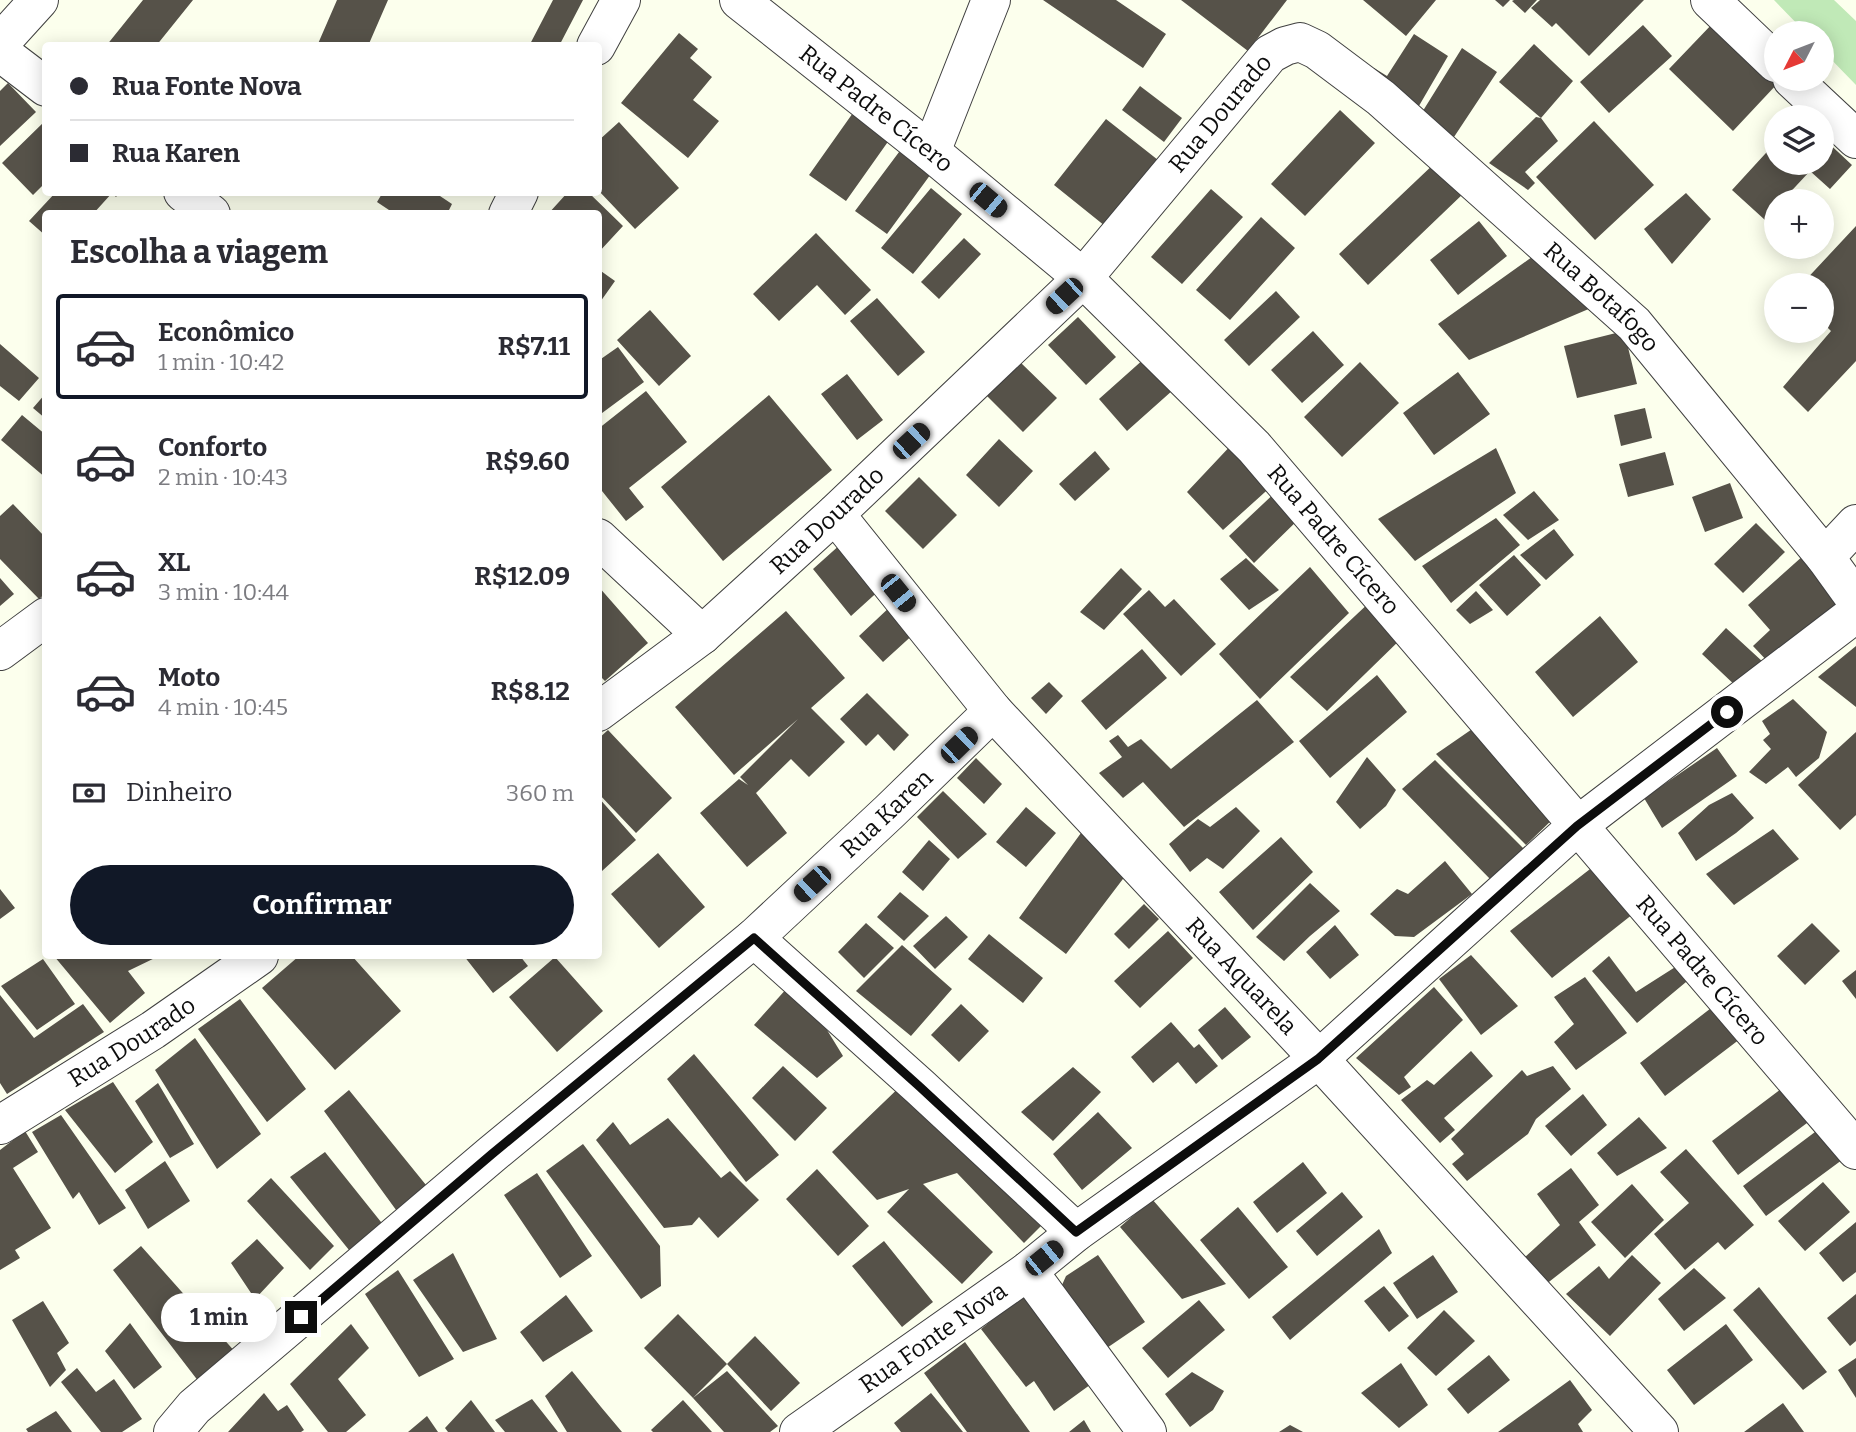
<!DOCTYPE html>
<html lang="pt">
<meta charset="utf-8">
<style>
body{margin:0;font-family:Bitter,serif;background:#f2f2f3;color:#2b2b33;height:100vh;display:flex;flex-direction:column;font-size:26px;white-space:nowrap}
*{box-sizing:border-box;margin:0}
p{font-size:23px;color:#7c7c81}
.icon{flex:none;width:38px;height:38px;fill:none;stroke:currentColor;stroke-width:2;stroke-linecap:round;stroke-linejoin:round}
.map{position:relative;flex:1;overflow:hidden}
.sheet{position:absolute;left:42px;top:210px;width:560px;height:749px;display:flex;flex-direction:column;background:#fff;border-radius:7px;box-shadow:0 4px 18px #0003}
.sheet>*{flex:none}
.top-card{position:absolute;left:42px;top:42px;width:560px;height:154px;border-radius:7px;box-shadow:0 4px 18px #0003;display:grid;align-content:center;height:154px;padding:0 28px;background:#fff}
.needle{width:46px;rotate:228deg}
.fabs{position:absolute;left:1764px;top:21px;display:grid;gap:14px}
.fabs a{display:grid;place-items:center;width:70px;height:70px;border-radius:50%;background:#fff;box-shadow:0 4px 18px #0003;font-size:35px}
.end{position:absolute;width:32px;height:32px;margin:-16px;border:9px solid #0d0d0d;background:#fff;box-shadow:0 0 0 4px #fff}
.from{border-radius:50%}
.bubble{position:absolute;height:49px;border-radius:24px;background:#fff;box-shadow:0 4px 18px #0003;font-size:23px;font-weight:700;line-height:49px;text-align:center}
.car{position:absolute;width:21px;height:42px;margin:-21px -10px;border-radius:9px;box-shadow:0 0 5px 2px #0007;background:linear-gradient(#222 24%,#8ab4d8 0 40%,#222 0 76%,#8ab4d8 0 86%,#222 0)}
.top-card b{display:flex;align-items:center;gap:24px;height:66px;font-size:26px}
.top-card b+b{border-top:2px solid #e1e1e2}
.top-card i{width:18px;height:18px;background:#2b2b33}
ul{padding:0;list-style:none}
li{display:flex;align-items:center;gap:21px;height:105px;margin:0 14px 10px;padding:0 14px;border:4px solid transparent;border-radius:7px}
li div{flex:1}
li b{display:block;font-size:26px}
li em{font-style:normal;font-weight:700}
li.selected{border-color:#111827}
li>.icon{width:63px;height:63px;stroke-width:1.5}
h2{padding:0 28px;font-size:32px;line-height:84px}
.pay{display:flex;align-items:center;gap:18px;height:77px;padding:0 28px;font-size:26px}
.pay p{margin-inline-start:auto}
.primary-button{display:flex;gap:14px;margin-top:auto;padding:14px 28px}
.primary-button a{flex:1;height:80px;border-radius:42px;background:#111827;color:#fff;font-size:28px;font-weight:700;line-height:80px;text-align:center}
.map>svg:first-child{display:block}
.green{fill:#c0e9b7}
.building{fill:#565249}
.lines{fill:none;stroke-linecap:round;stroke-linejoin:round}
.minor-casing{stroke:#404040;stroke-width:40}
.minor{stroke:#fff;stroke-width:38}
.route{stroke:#0d0d0d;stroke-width:9}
.labels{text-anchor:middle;stroke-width:7;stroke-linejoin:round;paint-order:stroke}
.street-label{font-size:24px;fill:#0d0d0d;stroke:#fff}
</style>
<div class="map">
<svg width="1856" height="1432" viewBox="0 0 1856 1432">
<rect width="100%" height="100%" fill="#fcffed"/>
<path class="green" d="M1774 0H1834L1856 21V85L1822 50V33H1806Z"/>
<path class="building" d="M143 0H193L156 46H106Z
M337 0H388L368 46H317Z
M553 0H583L559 46H529Z
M1043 0H1116L1166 34 1143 68Z
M1181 0H1287L1248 51Z
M1363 0H1436L1406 36Z
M1495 0H1510L1503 7Z
M1514 0H1537L1525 13 1512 1Z
M1540 0H1644L1589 56 1556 23 1552 27 1531 8Z
M1714 22 1778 83 1733 131 1669 69Z
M1643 25 1672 56 1609 113 1580 82Z
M679 33 698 49 690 58 712 77 693 100 719 121 688 158 621 103Z
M1414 34 1448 56 1416 111 1371 79 1374 68 1387 76Z
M1534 44 1573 81 1541 118 1499 82Z
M1462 48 1497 72 1454 137 1421 114Z
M8 83 36 112 0 146V91Z
M1140 86 1182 118 1164 142 1122 110Z
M855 110 892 136 846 201 809 175Z
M1340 110 1375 143 1305 216 1271 184Z
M1536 117 1541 118 1558 141 1525 172 1535 183 1528 190 1489 163Z
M1106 119 1158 160 1105 226 1054 185Z
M46 120V182L33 195 2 163Z
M1594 121 1654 185 1595 240 1536 177Z
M619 122 679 188 635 229 598 190V141Z
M1822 137 1852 165 1830 189 1810 171 1782 201H1776V208L1765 220 1732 190 1776 142V163H1822Z
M905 144 936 167 887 234 855 211Z
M1437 161 1465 192 1368 285 1339 254Z
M931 188 962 214 913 274 881 248Z
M1211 189 1243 217 1182 284 1151 257Z
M56 192H120L116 197 112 193 93 214H46V236L29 221Z
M383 192H434L452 204 447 214H395L377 202Z
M568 192H588L623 226 598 253V214H548Z
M1686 193 1711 219 1672 264 1644 229Z
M1261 217 1295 248 1230 320 1196 290Z
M1479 221 1507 256 1458 295 1430 260Z
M1856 226V361L1808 412 1783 387 1831 331 1822 322V285H1801Z
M816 233 871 290 845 315 817 285 779 321 753 294Z
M964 238 981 254 939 299 921 282Z
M1539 252 1591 308 1469 360 1438 324Z
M598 269 615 281 598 305Z
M1276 291 1300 317 1249 366 1224 340Z
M877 298 925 352 898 376 850 321Z
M650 310 691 356 659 386 617 340Z
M1078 317 1116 357 1086 385 1048 345Z
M1313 331 1344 365 1302 403 1271 370Z
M1624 331 1637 384 1577 398 1564 346Z
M0 344 39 378 19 401 0 386Z
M618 347 644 382 598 416V361Z
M1145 358 1173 390 1127 431 1099 399Z
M1019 361 1057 398 1023 432 986 395Z
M1360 362 1399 403 1342 457 1304 417Z
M1458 372 1490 414 1434 455 1403 413Z
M847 374 883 420 857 440 821 394Z
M646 391 687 442 629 488 644 507 626 521 598 486V429Z
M46 393V419L33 408Z
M769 395 832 470 723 561 661 487Z
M1645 408 1652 438 1621 446 1614 415Z
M22 415 46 435V478L1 440Z
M999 439 1033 471 999 507 966 475Z
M1235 441 1275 483 1223 530 1187 492Z
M1496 448 1516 493 1415 561 1378 519Z
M1095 451 1110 469 1075 501 1059 484Z
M1665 452 1674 485 1628 497 1619 464Z
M919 477 957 515 923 549 885 511Z
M1730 483 1743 518 1705 532 1692 497Z
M1280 488 1304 514 1254 563 1229 536Z
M1534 491 1559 520 1528 540 1503 515Z
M13 504 46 538V593L39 599 0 559V516Z
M1496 518 1520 545 1451 603 1422 566Z
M1756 523 1785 552 1743 593 1714 564Z
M1554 529 1574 555 1546 580 1520 555Z
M842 543 883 587 851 616 813 569Z
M1514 555 1541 585 1507 616 1479 585Z
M1804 555 1843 599 1770 664 1753 646 1770 630 1748 605Z
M1246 558 1279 590 1249 610 1220 579Z
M1310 567 1349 613 1260 699 1219 654Z
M1121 568 1142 589 1104 630 1080 612Z
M0 578 14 594 0 606Z
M598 586 648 643 605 681 598 674Z
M1149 590 1165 607 1174 599 1216 644 1181 676 1123 614Z
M1476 591 1493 610 1470 624 1456 610Z
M1372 600 1405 635 1327 711 1290 677Z
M892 605 917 631 883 662 859 636Z
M786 611 845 678 811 708 845 742 809 777 791 759 756 793 787 833 747 867 700 813 739 779 748 785 740 777 798 719 734 775 675 707Z
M1600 616 1638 662 1573 717 1535 672Z
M1726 628 1763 662 1739 689 1702 654Z
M1856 646V707L1818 677Z
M1142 649 1167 678 1106 730 1081 701Z
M1377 675 1407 712 1330 778 1299 741Z
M1049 682 1063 696 1046 714 1031 698Z
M867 693 909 735 894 751 878 734 866 746 840 719Z
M1793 699 1827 732 1819 758 1796 777 1788 767 1766 784 1749 772 1771 749 1763 740 1770 734 1762 721Z
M1257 700 1294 742 1184 827 1143 782 1123 798 1099 773 1122 757 1109 741 1118 735 1128 747 1141 739 1171 769Z
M1478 725 1557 815 1526 845 1436 754Z
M608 730 672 798 636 833 598 793V739Z
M1856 732V815L1840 830 1798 785Z
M1717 748 1737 776 1662 828 1644 798Z
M1367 757 1396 790 1386 806 1360 829 1336 802Z
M976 758 1002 784 984 804 957 778Z
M1435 760 1526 851 1491 880 1402 789Z
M943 791 987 834 958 859 917 817Z
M1732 793 1754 818 1736 833 1696 861 1678 833 1709 805Z
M598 797 636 840 602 871 598 867Z
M1026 807 1056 833 1026 867 996 842Z
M1236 807 1260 831 1223 869 1207 858 1190 872 1169 844 1198 819 1210 827Z
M1089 822 1132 867 1066 954 1019 918Z
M1773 829 1799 859 1734 905 1706 874Z
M1281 837 1313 872 1253 930 1219 892Z
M929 840 950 859 923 891 902 872Z
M658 853 705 907 659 948 611 894Z
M1445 861 1472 894 1414 937 1395 936 1370 914 1397 889 1408 894Z
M1594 866 1633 914 1552 978 1510 931Z
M1310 883 1340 911 1310 936 1284 961 1256 937Z
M0 889 15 908 0 919Z
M900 892 929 916 904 941 877 917Z
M1144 904 1159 919 1129 949 1114 934Z
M946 916 968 937 935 969 913 946Z
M866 923 894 948 864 978 838 952Z
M1812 923 1840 951 1805 985 1777 956Z
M1335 925 1359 955 1330 979 1306 952Z
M1168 931 1193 958 1140 1008 1114 981Z
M989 934 1043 978 1023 1003 968 959Z
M902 945 952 989 911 1036 856 991Z
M1471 955 1518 1006 1481 1035 1439 979Z
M54 956H159L128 971 145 993 110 1023Z
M299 956H352L401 1011 335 1070 262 988Z
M464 956H520L528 966 493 993Z
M1609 956 1636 992 1680 964 1692 977 1637 1023 1592 971Z
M555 957 603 1011 557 1052 509 997Z
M43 959 75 1004 37 1030 1 986Z
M1856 970V999L1842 981Z
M1585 977 1627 1033 1576 1070 1554 1042 1574 1024 1554 997Z
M788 987 816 1012 843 1056 817 1078 754 1025Z
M1434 987 1463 1020 1404 1077 1411 1087 1399 1095 1356 1058Z
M0 995 34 1038 83 1004 104 1032 7 1094 0 1083Z
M240 999 306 1089 267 1122 198 1029Z
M961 1004 989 1031 959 1062 931 1035Z
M1715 1005 1740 1039 1665 1096 1640 1063Z
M1225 1007 1251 1037 1222 1060 1198 1030Z
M1171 1022 1194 1048 1199 1044 1218 1066 1196 1084 1178 1062 1153 1083 1131 1057Z
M195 1038 261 1134 217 1169 155 1070Z
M1471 1051 1493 1076 1444 1118 1455 1130 1440 1143 1401 1100 1427 1080 1434 1085Z
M694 1054 779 1155 746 1182 667 1079Z
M783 1066 827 1108 795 1141 752 1098Z
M1553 1066 1571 1089 1536 1119 1528 1134 1467 1181 1452 1164 1464 1154 1451 1139 1522 1070 1527 1076Z
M1073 1067 1101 1092 1053 1141 1021 1112Z
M909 1078 1046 1221 1024 1243 957 1173 923 1184 993 1252 962 1284 887 1212 909 1189 877 1200 832 1152Z
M113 1082 153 1142 115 1173 65 1110Z
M158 1083 194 1144 170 1158 135 1101Z
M1785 1086 1811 1120 1738 1175 1712 1141Z
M349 1090 426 1185 399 1214 324 1111Z
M1583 1094 1607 1125 1571 1156 1545 1126Z
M1098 1112 1132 1148 1082 1190 1053 1154Z
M61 1115 126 1208 99 1225 79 1192 73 1199 32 1132Z
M1639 1117 1667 1148 1617 1176 1597 1153Z
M668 1118 721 1178 730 1171 759 1200 718 1238 699 1217 692 1225 664 1228 596 1140 613 1122 630 1145Z
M1823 1126 1846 1157 1766 1216 1743 1186Z
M25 1131 38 1152 13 1168 51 1228 15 1250 20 1258 0 1270V1150Z
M583 1144 660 1246 661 1286 641 1299 546 1171Z
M1686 1149 1754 1225 1725 1250 1718 1242 1685 1270 1654 1234 1689 1203 1660 1172Z
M325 1152 385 1227 349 1250 290 1177Z
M165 1161 190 1201 148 1229 125 1190Z
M1303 1162 1327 1193 1277 1233 1253 1202Z
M1571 1168 1599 1205 1579 1222 1596 1245 1545 1285 1523 1259 1560 1225 1537 1194Z
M817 1169 869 1226 838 1256 786 1199Z
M537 1173 592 1256 560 1278 504 1195Z
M271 1178 334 1246 310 1270 247 1201Z
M1823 1182 1850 1212 1805 1251 1778 1221Z
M1632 1184 1664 1220 1625 1258 1591 1222Z
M1342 1192 1363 1217 1317 1256 1296 1231Z
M1152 1199 1226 1284 1182 1299 1120 1227Z
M1238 1207 1288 1267 1249 1299 1200 1240Z
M1856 1222V1272L1843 1282 1819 1253Z
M1379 1229 1392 1253 1290 1340 1272 1317Z
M257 1239 284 1268 255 1299 231 1263Z
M884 1241 933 1302 902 1327 852 1266Z
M141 1246 237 1354 202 1386 113 1270Z
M453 1253 497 1339 463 1352 413 1280Z
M1098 1255 1145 1322 1098 1354 1058 1294 1066 1276Z
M1433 1255 1458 1292 1417 1319 1393 1283Z
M1632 1255 1661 1283 1610 1336 1566 1294 1599 1266 1609 1279Z
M1694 1268 1726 1298 1684 1331 1658 1299Z
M398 1270 454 1359 419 1377 365 1294Z
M1384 1286 1409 1316 1389 1332 1364 1301Z
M1759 1287 1827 1372 1803 1390 1733 1310Z
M1027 1292 1094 1382 1054 1411 1034 1381 1026 1387 981 1329Z
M1856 1294V1341L1850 1346 1827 1318Z
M566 1295 593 1331 543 1362 520 1332Z
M1199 1300 1225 1330 1168 1378 1142 1348Z
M43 1301 69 1343 57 1353 66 1370 50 1387 12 1320Z
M1444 1310 1475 1341 1436 1376 1407 1348Z
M678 1314 727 1364 693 1398 644 1348Z
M130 1323 162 1367 134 1389 105 1351Z
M351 1324 369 1348 338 1379 366 1415 346 1432H328L290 1384Z
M1726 1324 1753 1360 1694 1405 1667 1370Z
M755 1336 800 1383 771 1411 727 1364Z
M965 1342 1030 1432H967L924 1373Z
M1489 1355 1510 1380 1468 1414 1447 1389Z
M1856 1358V1398L1838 1370Z
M1401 1363 1428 1405 1399 1428 1361 1393Z
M77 1368 96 1392 114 1379 142 1419 122 1432H101L61 1382Z
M572 1371 601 1407 622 1432H567L545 1396Z
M727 1371 778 1426 770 1432H724L693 1398Z
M1192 1372 1224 1391 1213 1410 1190 1427 1165 1394Z
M1570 1380 1592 1410 1578 1424 1583 1432H1498Z
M264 1393 278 1411 287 1405 304 1430 301 1432H228Z
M931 1393 963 1432H901L894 1423Z
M532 1399 558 1432H505L495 1420Z
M471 1400 495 1432H448L445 1428Z
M683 1400 712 1432H653L651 1430Z
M1783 1403 1804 1432H1744Z
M56 1411 72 1432H28L26 1429Z
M427 1416 438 1432H408Z
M1084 1420 1091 1432H1069Z
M1290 1425 1303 1432H1279Z"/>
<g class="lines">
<g class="minor-casing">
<g id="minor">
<path id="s1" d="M739 0 931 152 1083 278 1254 447 1856 1150"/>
<path d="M1710 0 1776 63"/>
<path d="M0 43 39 0"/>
<path d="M596 46 621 0"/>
<path d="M0 52 46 87"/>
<path d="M1792 79 1856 139"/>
<path d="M931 152 991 0"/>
<path d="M183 192 211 214"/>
<path d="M508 214 519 192"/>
<path id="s2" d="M835 514 993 711 1319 1059 1659 1432"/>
<path d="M598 538 702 635"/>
<path d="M1825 557 1856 524"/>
<path d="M0 651 46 617"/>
<path id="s3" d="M598 712 702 635 835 514 1083 278 1270 54 1285 46 1300 42 1317 50 1381 98 1634 324 1825 557 1856 600"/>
<path d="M754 938 920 1087 1076 1232"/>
<path id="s4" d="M0 1125 153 1030 259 956"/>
<path d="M1028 1271 1147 1432"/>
<path id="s5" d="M173 1432 194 1407 492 1154 754 938 889 812 993 711"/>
<path id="s6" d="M799 1432 1028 1271 1076 1232 1319 1059 1577 826 1856 613"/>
</g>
</g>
<use href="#minor" class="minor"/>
</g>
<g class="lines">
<path class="route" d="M301 1317 492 1154 754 938 920 1087 1076 1232 1318 1059 1577 826 1727 712"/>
</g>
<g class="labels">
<g class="street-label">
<text dy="8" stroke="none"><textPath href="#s1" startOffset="175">Rua Padre Cícero</textPath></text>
<text dy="8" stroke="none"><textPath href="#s3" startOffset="866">Rua Dourado</textPath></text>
<text dy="8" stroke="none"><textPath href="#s3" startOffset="1372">Rua Botafogo</textPath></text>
<text dy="8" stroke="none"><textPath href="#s3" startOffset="299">Rua Dourado</textPath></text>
<text dy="8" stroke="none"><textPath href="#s1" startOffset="805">Rua Padre Cícero</textPath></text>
<text dy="8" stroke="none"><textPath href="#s5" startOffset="945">Rua Karen</textPath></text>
<text dy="8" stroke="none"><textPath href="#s1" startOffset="1372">Rua Padre Cícero</textPath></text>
<text dy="8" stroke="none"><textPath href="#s2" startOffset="616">Rua Aquarela</textPath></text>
<text dy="8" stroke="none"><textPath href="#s4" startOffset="156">Rua Dourado</textPath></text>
<text dy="8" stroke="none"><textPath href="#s6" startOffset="164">Rua Fonte Nova</textPath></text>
</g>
</g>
</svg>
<div class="fabs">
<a><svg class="needle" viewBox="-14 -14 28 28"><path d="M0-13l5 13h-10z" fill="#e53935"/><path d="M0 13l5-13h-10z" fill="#7c7c81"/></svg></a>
<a><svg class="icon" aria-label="layers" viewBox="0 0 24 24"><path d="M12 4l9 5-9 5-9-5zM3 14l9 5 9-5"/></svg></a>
<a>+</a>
<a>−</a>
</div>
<i class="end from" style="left:1727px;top:712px"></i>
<i class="end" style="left:301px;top:1317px"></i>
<div class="bubble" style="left:161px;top:1293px;width:116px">1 min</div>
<i class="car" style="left:988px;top:200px;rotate:130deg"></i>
<i class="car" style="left:1064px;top:296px;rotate:227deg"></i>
<i class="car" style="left:911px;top:441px;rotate:47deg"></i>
<i class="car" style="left:898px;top:593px;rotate:141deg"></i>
<i class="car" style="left:959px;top:745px;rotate:46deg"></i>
<i class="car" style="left:812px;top:884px;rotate:227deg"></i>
<i class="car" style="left:1044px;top:1258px;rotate:51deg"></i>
<div class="top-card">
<b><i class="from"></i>Rua Fonte Nova</b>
<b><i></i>Rua Karen</b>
</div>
<section class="sheet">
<h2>Escolha a viagem</h2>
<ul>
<li class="selected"><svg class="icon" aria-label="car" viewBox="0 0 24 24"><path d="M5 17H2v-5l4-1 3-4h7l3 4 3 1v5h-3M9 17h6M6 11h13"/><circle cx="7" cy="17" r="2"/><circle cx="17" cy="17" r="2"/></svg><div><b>Econômico</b><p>1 min · 10:42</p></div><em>R$7.11</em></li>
<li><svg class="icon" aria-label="car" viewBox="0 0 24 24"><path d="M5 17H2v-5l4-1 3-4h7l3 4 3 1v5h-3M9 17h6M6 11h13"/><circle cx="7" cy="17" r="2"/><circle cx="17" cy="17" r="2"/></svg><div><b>Conforto</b><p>2 min · 10:43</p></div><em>R$9.60</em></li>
<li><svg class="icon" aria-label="car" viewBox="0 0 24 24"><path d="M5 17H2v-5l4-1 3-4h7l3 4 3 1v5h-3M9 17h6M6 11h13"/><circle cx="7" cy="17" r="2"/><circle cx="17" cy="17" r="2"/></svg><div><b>XL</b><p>3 min · 10:44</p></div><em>R$12.09</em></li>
<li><svg class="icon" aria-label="car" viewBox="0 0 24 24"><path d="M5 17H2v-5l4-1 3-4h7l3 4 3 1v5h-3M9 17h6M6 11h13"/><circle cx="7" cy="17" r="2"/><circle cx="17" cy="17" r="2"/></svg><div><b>Moto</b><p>4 min · 10:45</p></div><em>R$8.12</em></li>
</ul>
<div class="pay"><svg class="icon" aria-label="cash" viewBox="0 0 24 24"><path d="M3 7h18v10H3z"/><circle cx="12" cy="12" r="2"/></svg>Dinheiro<p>360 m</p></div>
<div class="primary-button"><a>Confirmar</a></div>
</section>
</div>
